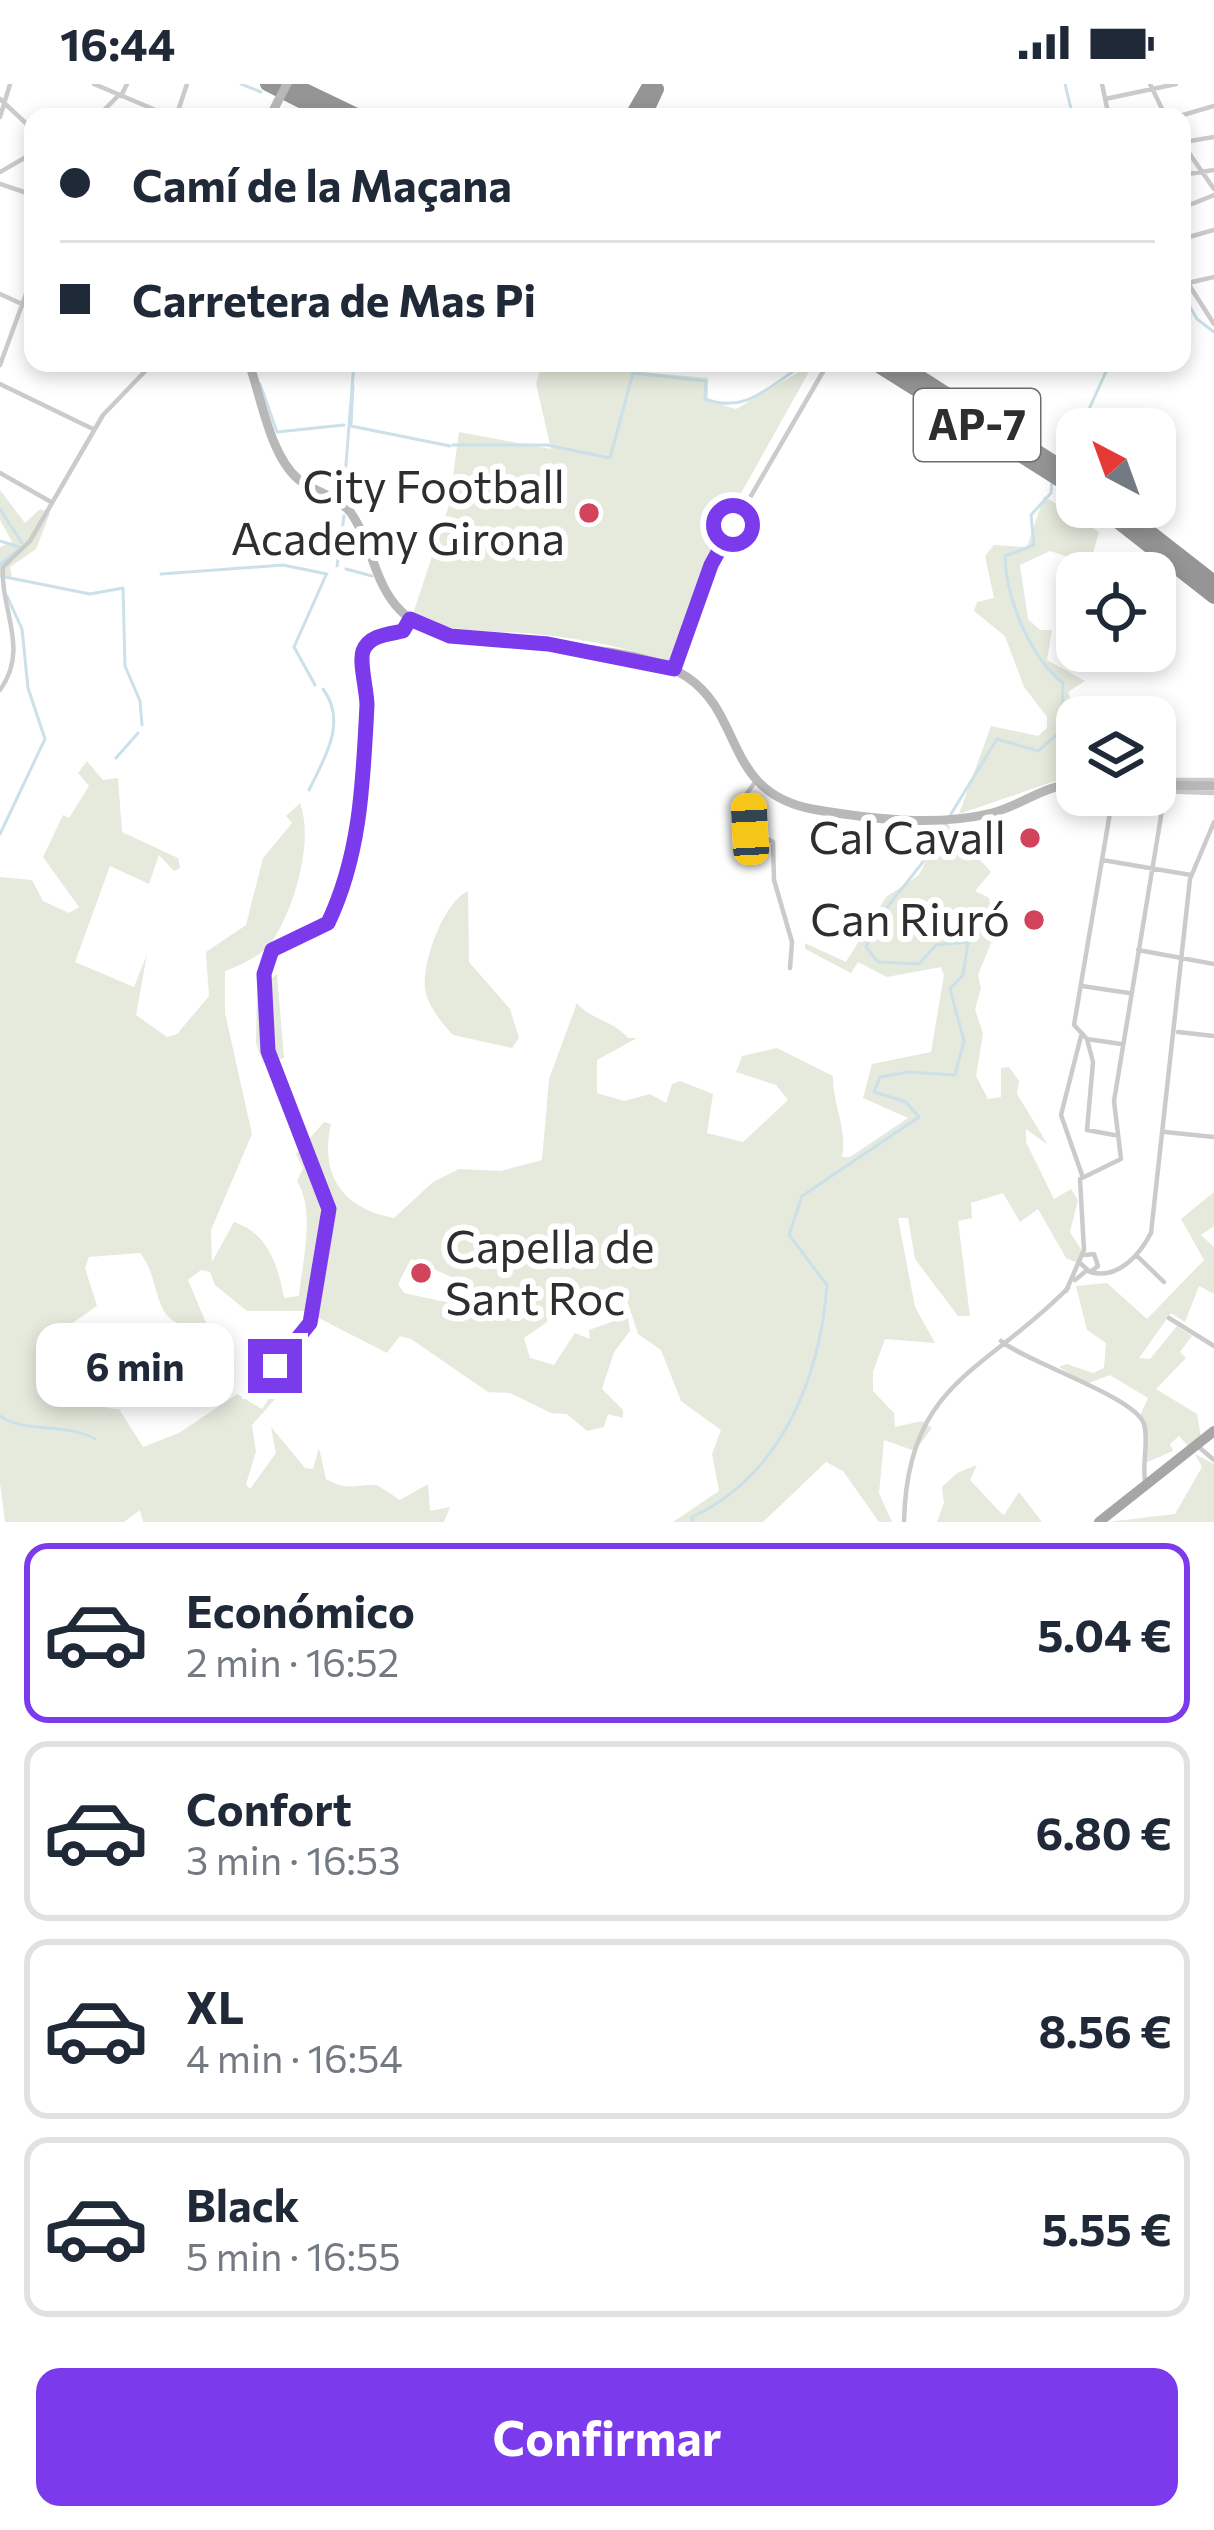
<!DOCTYPE html>
<html lang="es">
<meta charset="utf-8">
<style>
body{margin:0;font-family:Commissioner,sans-serif;background:#f2f2f3;color:#1f2937;height:100vh;display:flex;flex-direction:column;font-size:45px;white-space:nowrap}
*{box-sizing:border-box;margin:0}
p{font-size:39px;color:#747a83}
.icon{flex:none;width:66px;height:66px;fill:none;stroke:currentColor;stroke-width:2;stroke-linecap:round;stroke-linejoin:round}
.map{position:relative;height:1438px;overflow:hidden}
.sheet{display:flex;flex-direction:column;background:#fff;flex:1}
.sheet>*{flex:none}
.hud{position:absolute;left:24px;top:24px;width:1167px;height:264px;border-radius:24px;box-shadow:0 6px 18px #0003;display:grid;align-content:center;height:264px;padding:0 36px;background:#fff}
.needle{width:78px;rotate:319deg}
.fabs{position:absolute;left:1056px;top:324px;display:grid;gap:24px}
.fabs a{display:grid;place-items:center;width:120px;height:120px;border-radius:24px;background:#fff;box-shadow:0 6px 18px #0003;font-size:60px}
.end{position:absolute;width:54px;height:54px;margin:-27px;border:15px solid #7c3aed;background:#fff;box-shadow:0 0 0 6px #fff}
.from{border-radius:50%}
.bubble{position:absolute;height:84px;border-radius:24px;background:#fff;box-shadow:0 6px 18px #0003;font-size:39px;font-weight:700;line-height:84px;text-align:center}
.car{position:absolute;width:36px;height:72px;margin:-36px -18px;border-radius:15px;box-shadow:0 0 9px 3px #0007;background:linear-gradient(#f5c518 24%,#345 0 40%,#f5c518 0 76%,#345 0 86%,#f5c518 0)}
.hud b{display:flex;align-items:center;gap:42px;height:114px;font-size:45px}
.hud b+b{border-top:3px solid #e0e1e3}
.hud i{width:30px;height:30px;background:#1f2937}
ul{padding:21px 0 0;list-style:none}
li{display:flex;align-items:center;gap:36px;height:180px;margin:0 24px 18px;padding:0 12px;border:6px solid #e0e1e3;border-radius:24px}
li div{flex:1}
li b{display:block;font-size:45px}
li em{font-style:normal;font-weight:700}
li.current{border-color:#7c3aed}
li>.icon{width:108px;height:108px;stroke-width:1.5}
.cta{display:flex;gap:24px;margin-top:auto;padding:24px 36px}
.cta a{flex:1;height:138px;border-radius:24px;background:#7c3aed;color:#fff;font-size:48px;font-weight:700;line-height:138px;text-align:center}
.status{display:flex;justify-content:space-between;align-items:center;height:84px;padding:0 60px;background:#fff;direction:ltr}
.status svg{height:33px;fill:currentColor}
.map>svg:first-child{display:block}
.green{fill:#e5eadd;fill-rule:evenodd}
.lines{fill:none;stroke-linecap:round;stroke-linejoin:round}
.stream{stroke:#cbe0e8;stroke-width:3}
.street{stroke:#cbcbcb;stroke-width:4.5}
.secondary{stroke:#b8b8b8;stroke-width:9}
.primary{stroke:#a6a6a6;stroke-width:10}
.highway{stroke:#959595;stroke-width:14}
.secondary-bridge{stroke:#b8b8b8;stroke-width:9}
.route{stroke:#7c3aed;stroke-width:15}
.poi-dot{fill:#d2435c;stroke:#fff;stroke-width:4.5}
.labels{text-anchor:middle;stroke-width:12;stroke-linejoin:round;paint-order:stroke}
.shield{fill:#fff;stroke:#6d6d6d;stroke-width:3}
.shield-label{font-size:42px;font-weight:bold;fill:#2e2e2e}
.poi-label{font-size:45px;fill:#2e2e2e;stroke:#fff;text-anchor:end}
</style>
<div class="status"><b>16:44</b><svg viewBox="0 0 49 12"><path d="M0 12V9h3v3zM5 12V6h3v6zM10 12V3h3v9zM15 12V0h3v12zM26 1h20v11H26zM47 4h2v5h-2z"/></svg></div>
<div class="map">
<svg width="1214" height="1438" viewBox="0 0 1214 1438">
<rect width="100%" height="100%" fill="#fff"/>
<path class="green" d="M542 279 708 294V317L736 325 814 279 726 436 671 580C628 562 570 553 523 549 483 546 449 550 413 530L449 421 459 348 551 365 536 300Z
M0 406 25 439 40 425 50 429 36 465 10 483 12 494 0 492V463L12 458 0 436Z
M1044 412 1099 448 1090 480 1050 467 1020 481 1028 535 1040 546H1052L1047 576 1085 597 1068 608 1077 635V695L1055 697 959 730 991 642 1038 652 1047 644V633L1024 603 1005 552 974 527 977 518 994 514 985 472 994 461 1027 463Z
M87 677 103 696 118 694 122 748 178 774 180 784 174 787 159 771 149 800 110 782 75 878 134 903 147 870 136 931 167 953 177 950 209 912 206 868 246 841 263 774 292 739 286 732 300 719C314 757 295 822 273 856 262 872 243 880 225 887V929L252 1050 211 1146 212 1178 234 1138C268 1149 278 1181 284 1214L299 1212C302 1179 316 1127 297 1097L303 1084 296 1070 324 1038 331 1040C319 1091 343 1125 394 1134L433 1098 459 1085 501 1087 542 1076 549 995 577 919C589 935 613 936 628 954H637L597 976V1009L624 1017 650 1010 666 1019 672 1000 680 997 713 1010 707 1049 743 1058 788 1016 776 1001 736 988 742 972 777 964 833 992C832 1020 848 1045 842 1073H850L908 1034 863 1014 872 980 931 968 944 891 941 883 887 893 858 878 851 889 805 865V859L846 878 886 813 919 791 945 737 991 788 975 807 989 814 996 847 978 891 981 905 975 925 983 950 976 992 988 1015 1001 1013V984L1009 983 1019 997 1017 1010 1048 1061 1026 1045V1058L1054 1115 1071 1105 1078 1116 1070 1148 1082 1167 1078 1179 1066 1174 1038 1125 1020 1138 1003 1109 971 1119 972 1134 958 1137 970 1232H958L915 1175 908 1134H898L915 1223 935 1259 885 1255 873 1288V1307L894 1329 895 1343 922 1337 932 1344 915 1367 884 1356 879 1409 892 1438H879L843 1387 826 1378 763 1438H673L719 1407 712 1370 721 1346 681 1317 661 1266 638 1250 623 1204 554 1209 547 1238 524 1254 530 1274 554 1281 575 1249 590 1255 589 1246 628 1232 630 1247 614 1268 602 1305 623 1326V1334L608 1330 604 1343 587 1347 567 1330 551 1329 510 1309 488 1308 411 1255 400 1252 387 1269 305 1227H247L215 1201 210 1188 201 1186 188 1196 207 1241C147 1250 165 1199 140 1169L89 1173 85 1184 97 1222 55 1251 46 1286C60 1303 96 1326 119 1325L143 1363 179 1349 237 1310 262 1325 278 1300 284 1305 252 1341 256 1368 246 1400 250 1405 276 1369 271 1343 305 1384 313 1385 319 1364 326 1395C349 1408 354 1400 377 1401L400 1416 428 1400 430 1427 450 1423 444 1438H143L140 1426 124 1438H5L0 1399V793L32 796 43 817 69 829 79 823 43 773 63 731 69 734 89 702 78 689ZM411 1175 465 1199 459 1221 404 1209 398 1200Z
M468 807 469 878 510 925 519 954 512 964 453 951C442 939 431 926 426 910 419 884 443 818 468 807Z
M277 890 284 974 263 979 256 959 257 905Z
M1214 1108V1142L1201 1151 1214 1163V1210L1199 1202 1185 1238 1171 1229 1139 1274 1150 1275 1177 1242 1192 1252 1180 1268 1186 1274 1156 1305 1197 1330 1201 1353 1189 1363 1179 1352 1170 1360 1173 1367 1145 1379 1147 1349 1139 1334 1148 1314 1110 1291 1086 1300 1059 1283 1067 1280 1093 1289 1104 1284 1106 1259 1087 1246 1076 1202 1107 1199 1147 1235 1204 1176 1181 1135Z
M1195 1370 1214 1380V1438H1107L1175 1430 1202 1383Z
M977 1381 970 1396 1000 1428 1004 1431 1019 1408 1042 1438H937L944 1419 942 1403 957 1389Z"/>
<g class="lines">
<path class="stream" d="M241 0 261 8
M1065 0 1073 33
M294 25 307 33
M1182 209 1197 235 1214 248
M260 300 277 348 344 341
M351 340 353 302
M351 342 450 362
M1080 345 1110 279
M453 361H547L610 374 633 289 706 297 705 315C747 331 771 300 806 279
M1065 377 1077 352
M344 405 354 279
M0 425 22 459
M0 457 22 464
M0 480 17 467
M337 482 344 432
M346 485 372 492
M161 490 283 481 327 490
M0 492 90 510 123 504 125 582 140 617 142 641
M315 601 294 563 326 491
M116 674 138 649
M309 706C324 675 348 638 323 605
M951 730 997 655 1038 667 1061 647 1063 599C1030 573 1006 515 1005 472L1034 461 1031 431 1051 409 1052 398
M0 750 45 655 28 604 22 545 7 512
M0 1332C25 1350 66 1338 95 1355
M693 1438 692 1433C781 1392 820 1294 827 1201L789 1151 802 1112 919 1033 906 1018 874 1008 880 993 908 988 955 991 964 957 950 905 963 891 968 858 936 861 919 880 878 878 866 863C879 820 926 786 947 739"/>
<path class="street" d="M94 0 172 33
M1102 0 1109 33
M1150 0 1166 33
M121 12 127 0
M0 15 33 46
M1105 15 1176 0
M0 33 10 0
M97 33 118 12
M176 33 187 0
M1176 33 1214 22
M1184 58 1214 53
M1182 59 1214 105
M0 88 33 69
M1182 91 1214 86
M0 100 33 111
M1182 124 1214 111
M1182 155 1214 146
M1182 190 1214 240
M1188 199 1214 193
M0 210 33 225
M0 281 33 191
M0 300 93 345
M0 389 51 418
M325 391 333 392 342 405 337 415
M673 585 711 481 828 279
M0 606C30 565 0 526 3 483L30 457 103 331 153 279
M1124 633 1127 617
M1155 696H1214
M756 697 747 709 750 745 773 758 774 796 792 858 790 884
M1159 702 1160 625
M1155 707 1214 709
M1113 711 1074 941 1087 955 1121 960
M1102 776 1191 791
M1138 866 1214 880
M1082 902 1129 909
M1178 948 1214 952
M1081 952 1061 1031 1082 1091
M1087 955 1093 978 1087 1046 1114 1051
M1165 1048 1214 1053
M1136 1171 1164 1198
M1080 1179 1090 1188 1098 1182 1094 1170 1085 1171
M1090 1188C1117 1196 1139 1172 1151 1149L1190 795 1214 738
M1075 1196 1086 1187
M1066 1207 1084 1166 1080 1095 1121 1075 1114 1017 1166 702
M1169 1234 1214 1262
M1001 1257C1026 1278 1136 1313 1144 1340 1149 1357 1142 1378 1145 1396
M275 1282 310 1239 329 1125 269 967 264 890 272 866 321 846 331 832C360 753 381 654 361 570L370 557 403 546 409 535
M1200 1364 1214 1376
M904 1438C907 1297 985 1289 1068 1204"/>
<path class="secondary" d="M270 33 278 17
M249 279C261 313 270 371 298 395 315 409 337 411 351 429 372 459 374 500 400 526 448 577 615 545 687 593 744 631 724 708 812 725 869 735 936 743 992 729 1023 721 1045 700 1077 700
M1155 701 1214 702"/>
<path class="primary" d="M1099 1438 1214 1347"/>
<path class="highway" d="M267 0 332 33
M292 0 361 33
M631 33 650 0
M644 33 657 5
M874 279 1077 407
M898 279 1077 393
M1099 423 1214 513
M1118 423 1214 498"/>
<path class="secondary-bridge" d="M278 17 287 0"/>
</g>
<g class="lines">
<path class="route" d="M275 1282 310 1239 329 1125 268 967 264 890 272 866 328 839C361 770 363 697 367 621 367 607 359 578 363 567 369 551 389 550 403 547L410 535 450 552 548 560 674 585 711 481 733 441"/>
</g>
<g class="poi-dot">
<circle cx="589" cy="429" r="12"/>
<circle cx="1030" cy="754" r="12"/>
<circle cx="1034" cy="836" r="12"/>
<circle cx="421" cy="1189" r="12"/>
</g>
<g class="labels">
<rect class="shield" x="914" y="305" width="126" height="72" rx="9"/>
<g class="shield-label">
<text x="977" y="356">AP-7</text>
</g>
<g class="poi-label">
<text x="565" y="419">City Football<tspan x="565" dy="52">Academy Girona</tspan></text>
<text x="1006" y="770">Cal Cavall</text>
<text x="1010" y="852">Can Riuró</text>
<text x="445" y="1179" text-anchor="start">Capella de<tspan x="445" dy="52">Sant Roc</tspan></text>
</g>
</g>
</svg>
<div class="fabs">
<a><svg class="needle" viewBox="-14 -14 28 28"><path d="M0-13l5 13h-10z" fill="#e53935"/><path d="M0 13l5-13h-10z" fill="#747a83"/></svg></a>
<a><svg class="icon" aria-label="locate" viewBox="0 0 24 24"><circle cx="12" cy="12" r="6"/><path d="M12 2v4M12 18v4M2 12h4M18 12h4"/></svg></a>
<a><svg class="icon" aria-label="layers" viewBox="0 0 24 24"><path d="M12 4l9 5-9 5-9-5zM3 14l9 5 9-5"/></svg></a>
</div>
<i class="end from" style="left:733px;top:441px"></i>
<i class="end" style="left:275px;top:1282px"></i>
<div class="bubble" style="left:36px;top:1239px;width:198px">6 min</div>
<i class="car" style="left:750px;top:745px;rotate:357deg"></i>
<div class="hud">
<b><i class="from"></i>Camí de la Maçana</b>
<b><i></i>Carretera de Mas Pi</b>
</div>
</div>
<section class="sheet">
<ul>
<li class="current"><svg class="icon" aria-label="car" viewBox="0 0 24 24"><path d="M5 17H2v-5l4-1 3-4h7l3 4 3 1v5h-3M9 17h6M6 11h13"/><circle cx="7" cy="17" r="2"/><circle cx="17" cy="17" r="2"/></svg><div><b>Económico</b><p>2 min · 16:52</p></div><em>5.04 €</em></li>
<li><svg class="icon" aria-label="car" viewBox="0 0 24 24"><path d="M5 17H2v-5l4-1 3-4h7l3 4 3 1v5h-3M9 17h6M6 11h13"/><circle cx="7" cy="17" r="2"/><circle cx="17" cy="17" r="2"/></svg><div><b>Confort</b><p>3 min · 16:53</p></div><em>6.80 €</em></li>
<li><svg class="icon" aria-label="car" viewBox="0 0 24 24"><path d="M5 17H2v-5l4-1 3-4h7l3 4 3 1v5h-3M9 17h6M6 11h13"/><circle cx="7" cy="17" r="2"/><circle cx="17" cy="17" r="2"/></svg><div><b>XL</b><p>4 min · 16:54</p></div><em>8.56 €</em></li>
<li><svg class="icon" aria-label="car" viewBox="0 0 24 24"><path d="M5 17H2v-5l4-1 3-4h7l3 4 3 1v5h-3M9 17h6M6 11h13"/><circle cx="7" cy="17" r="2"/><circle cx="17" cy="17" r="2"/></svg><div><b>Black</b><p>5 min · 16:55</p></div><em>5.55 €</em></li>
</ul>
<div class="cta"><a>Confirmar</a></div>
</section>
